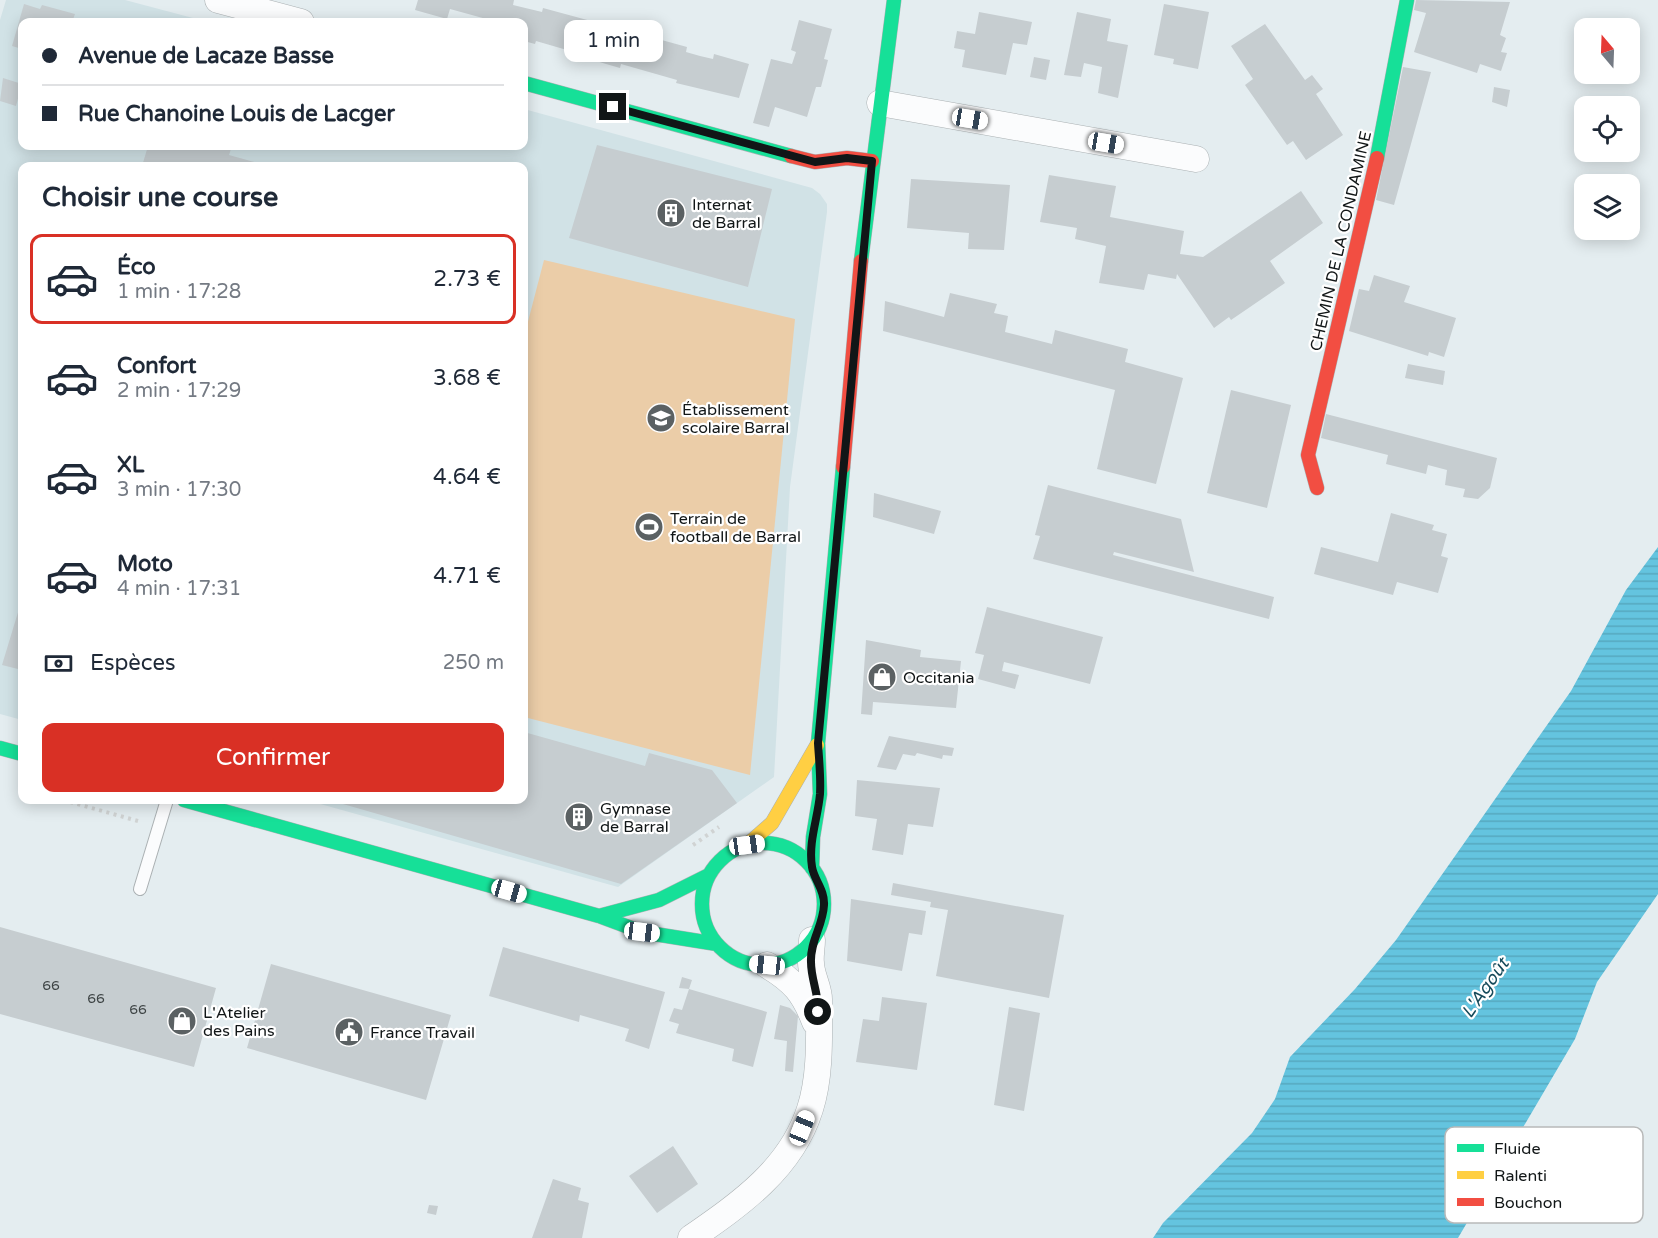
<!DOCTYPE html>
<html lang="fr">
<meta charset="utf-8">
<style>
body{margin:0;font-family:"Varela Round",sans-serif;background:#f6f6f7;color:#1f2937;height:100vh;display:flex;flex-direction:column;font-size:22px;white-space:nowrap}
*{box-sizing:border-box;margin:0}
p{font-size:20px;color:#747a83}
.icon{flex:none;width:33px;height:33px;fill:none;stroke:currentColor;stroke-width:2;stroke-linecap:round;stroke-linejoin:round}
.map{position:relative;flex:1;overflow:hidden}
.panel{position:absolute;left:18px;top:162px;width:510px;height:642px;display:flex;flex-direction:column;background:#fff;border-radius:12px;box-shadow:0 3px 15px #0003}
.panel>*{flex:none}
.guide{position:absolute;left:18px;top:18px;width:510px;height:132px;border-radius:12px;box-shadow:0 3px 15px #0003;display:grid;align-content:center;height:132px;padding:0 24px;background:#fff}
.needle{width:39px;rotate:341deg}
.controls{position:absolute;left:1574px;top:18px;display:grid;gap:12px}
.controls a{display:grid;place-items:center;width:66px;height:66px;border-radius:12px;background:#fff;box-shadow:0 3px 15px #0003;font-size:30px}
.end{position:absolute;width:27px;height:27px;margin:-14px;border:8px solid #111617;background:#fff;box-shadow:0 0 0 3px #fff}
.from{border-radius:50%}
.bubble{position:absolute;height:42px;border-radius:12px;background:#fff;box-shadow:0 3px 15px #0003;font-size:20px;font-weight:600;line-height:42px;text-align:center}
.car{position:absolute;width:18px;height:36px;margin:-18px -9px;border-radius:8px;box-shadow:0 0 4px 2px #0007;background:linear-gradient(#fff 24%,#345 0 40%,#fff 0 76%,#345 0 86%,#fff 0)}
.guide b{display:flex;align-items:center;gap:21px;height:57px;font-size:22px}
.guide b+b{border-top:2px solid #e0e1e3}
.guide i{width:15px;height:15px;background:#1f2937}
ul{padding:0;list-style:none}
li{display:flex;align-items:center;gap:18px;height:90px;margin:0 12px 9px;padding:0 12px;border:3px solid transparent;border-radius:12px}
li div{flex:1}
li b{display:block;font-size:22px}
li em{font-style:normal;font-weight:600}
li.selected{border-color:#d93025}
li>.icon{width:54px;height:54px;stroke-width:1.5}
h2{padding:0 24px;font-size:27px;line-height:72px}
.pay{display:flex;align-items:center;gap:15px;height:66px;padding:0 24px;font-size:22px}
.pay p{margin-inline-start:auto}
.button{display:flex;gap:12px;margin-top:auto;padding:12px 24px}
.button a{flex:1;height:69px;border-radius:12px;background:#d93025;color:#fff;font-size:24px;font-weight:600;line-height:69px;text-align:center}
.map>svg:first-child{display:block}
.built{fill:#d1e2e6}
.garden{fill:#ebcda8}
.water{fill:url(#water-rules)}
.building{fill:#c6cdd0}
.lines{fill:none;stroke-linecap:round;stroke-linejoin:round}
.lane-casing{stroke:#abb1b3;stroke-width:14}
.street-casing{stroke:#abb1b3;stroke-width:27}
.fast-casing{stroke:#abb1b3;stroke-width:15}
.slow-casing{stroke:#abb1b3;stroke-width:15}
.jam-casing{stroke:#abb1b3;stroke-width:15}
.path{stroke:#d0d3d3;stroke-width:4;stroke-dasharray:3 4.5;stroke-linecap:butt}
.lane{stroke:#fbfcfd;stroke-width:12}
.street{stroke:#fbfcfd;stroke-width:26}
.fast{stroke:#16e098;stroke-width:14}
.slow{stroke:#ffcf43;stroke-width:14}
.jam{stroke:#f24e42;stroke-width:14}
.route{stroke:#111617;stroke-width:8}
.labels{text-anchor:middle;stroke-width:4.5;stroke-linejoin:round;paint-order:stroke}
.number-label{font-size:14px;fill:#3e4445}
.poi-label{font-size:16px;fill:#111617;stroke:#fff;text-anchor:start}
.street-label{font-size:16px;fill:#111617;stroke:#fff}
.water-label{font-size:18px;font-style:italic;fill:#164b5b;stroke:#fff}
.key{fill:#fff;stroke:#b8b9b9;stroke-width:1.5}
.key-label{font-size:16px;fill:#111617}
</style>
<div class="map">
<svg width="1658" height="1238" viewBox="0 0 1658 1238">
<defs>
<pattern id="water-rules" width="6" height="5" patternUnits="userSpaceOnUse" patternTransform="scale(1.5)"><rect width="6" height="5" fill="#64c4df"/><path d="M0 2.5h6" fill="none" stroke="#56a8bf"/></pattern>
</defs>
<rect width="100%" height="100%" fill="#e4edf0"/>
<path class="built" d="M6 0H125L208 22H22V146H524V109L812 188 820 194 827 204V212L790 487 774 777 618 887 306 800H524V166H22V720L0 714V20Z"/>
<path class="garden" d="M544 260 795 319 750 775 524 717V337Z"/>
<path class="water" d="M1658 547V894L1597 982 1575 1039 1458 1238H1153L1163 1223 1252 1133 1275 1099 1290 1057 1355 989 1396 940 1571 691 1626 590Z"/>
<path class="building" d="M418 0H514L513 5 542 12 543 8 602 24 601 28 627 36 629 31 687 47 686 52 700 56 713 59 714 54 749 64 739 98 676 83 677 80 621 64 620 68 606 64 590 59 591 57 536 41 535 44 524 41V22H490V20L450 9 447 19 415 10Z
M1416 0 1510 2 1500 35 1506 38 1501 52 1507 53 1501 71 1480 64 1477 73 1414 52 1426 13 1414 10Z
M24 4 40 9 42 5 75 14 72 22H22V49L12 46Z
M1164 4 1209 12 1198 69 1173 64 1174 59 1154 55Z
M979 12 1032 22 1027 45 1013 43 1006 75 962 67 965 50 954 48 957 31 975 34Z
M1077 12 1111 19 1107 41 1128 45 1118 98 1098 93 1102 67 1084 63 1081 77 1064 75Z
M799 20 832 29 824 59 828 60 821 87H816L807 117 775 107 769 127 753 123 771 59 792 64 796 52 791 50Z
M1265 24 1305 80 1312 75 1323 89 1316 94 1343 135 1306 160 1293 141 1287 145 1245 85 1253 79 1231 46Z
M1034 57 1050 60 1046 80 1030 77Z
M1403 67 1431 72 1394 205 1376 200Z
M3 78 22 84 16 106 0 101Z
M1494 87 1510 90 1507 107 1492 102Z
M597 145 772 189 748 287 569 238Z
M148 146H232L229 155 269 166H142Z
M1049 175 1116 186 1110 217 1184 231 1180 254 1203 257 1301 191 1323 223 1270 261 1285 283 1231 320 1229 317 1214 328 1177 274 1176 279 1148 274 1144 290 1099 283 1106 246 1075 239 1077 228 1040 222Z
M911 179 1010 185 1004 250 968 249 969 233 907 228Z
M1374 275 1410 286 1404 302 1456 318 1444 357 1429 352 1428 356 1349 331 1359 289 1369 291Z
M950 293 997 304 994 313 1008 316 1005 332 1052 344 1055 330 1128 349 1125 362 1183 378 1156 484 1097 469 1115 390 883 331 885 301 944 317Z
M1408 364 1445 371 1443 385 1405 378Z
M1231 390 1291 405 1267 508 1207 493Z
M1326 414 1497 458 1490 488 1478 499 1463 497 1465 489 1445 485 1447 470 1428 465 1426 474 1386 464 1388 455 1321 438Z
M1048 485 1181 519 1194 572 1114 552 1113 555 1274 597 1269 619 1033 559 1040 536 1035 535Z
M874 493 941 511 934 534 873 517Z
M1391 513 1434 525 1432 530 1447 534 1441 556 1448 558 1438 593 1397 582 1393 595 1314 574 1321 547 1378 562Z
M22 588V670L2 665 22 599 19 598Z
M987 607 1103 637 1090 684 1004 662 1002 671 1019 675 1015 689 978 679 984 655 975 653Z
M866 640 921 650 920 657 961 661 956 708 873 702 872 715 861 714Z
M524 732 645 766 649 753 712 770 737 803 621 884 329 800H524Z
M889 736 954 748 952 756 943 755 942 759 917 753 915 756 903 754 896 770 877 767Z
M857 780 940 788 933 827 908 824 903 855 872 850 877 819 855 816Z
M893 883 1064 915 1049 998 936 976 948 910 930 907 931 902 891 895Z
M851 899 926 911 922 935 909 933 902 971 847 961Z
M0 927 216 988 194 1067 0 1014Z
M503 947 665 992 649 1049 625 1041 629 1029 580 1015 579 1022 489 996Z
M271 964 451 1015 426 1100 247 1048Z
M682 977 692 980 689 989 679 988Z
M689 989 767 1012 753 1067 732 1061 734 1049 676 1033 679 1024 669 1021 674 1008 682 1010Z
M882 997 927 1003 917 1070 856 1062 863 1019 879 1021Z
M780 1005 790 1008 798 1016 793 1072 785 1071 787 1041 774 1039Z
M1009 1007 1040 1013 1024 1111 994 1105Z
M673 1146 698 1184 657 1213 629 1176Z
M553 1179 581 1188 578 1200 589 1203 582 1238H532Z
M429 1205 438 1206 436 1215 427 1213Z"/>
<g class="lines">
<g class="lane-casing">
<path id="lane" d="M140 889 167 800"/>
</g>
<g class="street-casing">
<path id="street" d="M218 0 301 22
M880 103 1196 159
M767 965C794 981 804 993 815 1022
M691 1238C740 1204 791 1169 810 1109 821 1075 819 1034 819 999 819 987 811 975 811 963 810 956 812 948 812 940"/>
</g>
<g class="fast-casing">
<path id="fast" d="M524 83 791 156
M1377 158 1407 0
M861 261 894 0
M0 748 22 754
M184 800 599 916 642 932 717 944
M702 904a61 61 0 1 1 122 0a61 61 0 1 1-122 0Z
M812 868 813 837 820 794 818 743 843 467
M599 916 659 900 709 875"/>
</g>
<g class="slow-casing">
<path id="slow" d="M747 845 772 823 817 745"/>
</g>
<g class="jam-casing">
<path id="jam" d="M791 156 815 162 847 158 872 161
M843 467 861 261
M1317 488 1308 455 1377 158"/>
</g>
<path class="path" d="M63 800 138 821
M693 845 719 827"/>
<use href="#lane" class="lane"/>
<use href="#street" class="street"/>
<use href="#fast" class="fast"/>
<use href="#slow" class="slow"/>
<use href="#jam" class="jam"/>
</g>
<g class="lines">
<path class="route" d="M613 107 815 162 847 158 872 161 818 743C819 760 821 777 820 794 818 818 808 842 812 867 814 880 825 890 824 905 823 926 810 941 811 962 811 980 819 994 818 1012"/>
</g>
<defs>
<g id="building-disc" transform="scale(1.5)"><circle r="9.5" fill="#5b6163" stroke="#fff"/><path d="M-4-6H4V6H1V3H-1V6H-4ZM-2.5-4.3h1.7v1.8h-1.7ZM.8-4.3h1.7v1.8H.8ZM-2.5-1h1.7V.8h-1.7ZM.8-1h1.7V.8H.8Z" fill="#fff"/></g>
<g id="school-disc" transform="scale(1.5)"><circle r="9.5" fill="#5b6163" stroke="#fff"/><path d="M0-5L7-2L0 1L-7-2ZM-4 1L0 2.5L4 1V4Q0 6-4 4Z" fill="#fff"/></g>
<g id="stadium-disc" transform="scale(1.5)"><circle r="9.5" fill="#5b6163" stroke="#fff"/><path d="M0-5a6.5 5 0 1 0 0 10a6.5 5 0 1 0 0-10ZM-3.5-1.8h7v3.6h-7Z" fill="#fff"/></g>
<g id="shop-disc" transform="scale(1.5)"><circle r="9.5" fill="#5b6163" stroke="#fff"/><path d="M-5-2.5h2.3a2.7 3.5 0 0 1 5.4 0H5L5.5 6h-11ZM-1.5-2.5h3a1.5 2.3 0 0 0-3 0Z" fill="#fff"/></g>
<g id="civic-disc" transform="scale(1.5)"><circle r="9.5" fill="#5b6163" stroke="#fff"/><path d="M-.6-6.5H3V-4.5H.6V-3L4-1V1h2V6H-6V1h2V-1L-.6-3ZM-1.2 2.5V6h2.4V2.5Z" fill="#fff"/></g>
</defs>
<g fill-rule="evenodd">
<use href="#building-disc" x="671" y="213"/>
<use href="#school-disc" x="661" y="418"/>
<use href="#stadium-disc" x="649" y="527"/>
<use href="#shop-disc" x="882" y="677"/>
<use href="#building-disc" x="579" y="817"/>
<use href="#shop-disc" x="182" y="1021"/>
<use href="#civic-disc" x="349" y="1032"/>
</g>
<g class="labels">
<g class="number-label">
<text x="51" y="990">66</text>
<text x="96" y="1003">66</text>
<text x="138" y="1014">66</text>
</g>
<g class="poi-label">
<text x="692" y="210">Internat<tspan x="692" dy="18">de Barral</tspan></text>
<text x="682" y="415">Établissement<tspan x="682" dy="18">scolaire Barral</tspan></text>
<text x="670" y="524">Terrain de<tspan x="670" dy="18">football de Barral</tspan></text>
<text x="903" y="683">Occitania</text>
<text x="600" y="814">Gymnase<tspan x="600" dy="18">de Barral</tspan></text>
<text x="203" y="1018">L'Atelier<tspan x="203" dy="18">des Pains</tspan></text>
<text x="370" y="1038">France Travail</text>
</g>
<g class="street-label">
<text transform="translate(1340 241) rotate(-77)" y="6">CHEMIN DE LA CONDAMINE</text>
</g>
<g class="water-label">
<text transform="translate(1485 988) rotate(-55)" y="6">L'Agoût</text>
</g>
</g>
<rect x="1445" y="1127" width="198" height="96" rx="9" class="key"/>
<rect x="1457" y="1144" width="27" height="8" fill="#16e098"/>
<rect x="1457" y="1171" width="27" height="8" fill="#ffcf43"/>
<rect x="1457" y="1198" width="27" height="8" fill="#f24e42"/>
<g class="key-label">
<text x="1494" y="1154">Fluide</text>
<text x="1494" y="1181">Ralenti</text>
<text x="1494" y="1208">Bouchon</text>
</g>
</svg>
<div class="controls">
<a><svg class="needle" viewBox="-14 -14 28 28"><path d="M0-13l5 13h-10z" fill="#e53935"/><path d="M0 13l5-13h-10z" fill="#747a83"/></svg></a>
<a><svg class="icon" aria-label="locate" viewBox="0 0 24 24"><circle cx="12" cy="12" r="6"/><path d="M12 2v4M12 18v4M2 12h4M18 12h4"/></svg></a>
<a><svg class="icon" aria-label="layers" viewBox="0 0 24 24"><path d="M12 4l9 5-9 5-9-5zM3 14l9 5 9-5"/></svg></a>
</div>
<i class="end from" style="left:818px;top:1012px"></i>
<i class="end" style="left:613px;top:107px"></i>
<div class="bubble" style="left:564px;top:20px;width:99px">1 min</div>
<i class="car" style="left:970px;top:119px;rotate:100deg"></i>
<i class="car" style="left:1106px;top:143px;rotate:100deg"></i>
<i class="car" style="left:747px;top:845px;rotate:82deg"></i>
<i class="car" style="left:509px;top:891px;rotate:106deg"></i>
<i class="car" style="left:642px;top:932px;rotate:97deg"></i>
<i class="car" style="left:767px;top:965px;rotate:276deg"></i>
<i class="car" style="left:802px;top:1128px;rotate:22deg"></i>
<div class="guide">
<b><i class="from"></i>Avenue de Lacaze Basse</b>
<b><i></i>Rue Chanoine Louis de Lacger</b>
</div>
<section class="panel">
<h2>Choisir une course</h2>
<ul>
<li class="selected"><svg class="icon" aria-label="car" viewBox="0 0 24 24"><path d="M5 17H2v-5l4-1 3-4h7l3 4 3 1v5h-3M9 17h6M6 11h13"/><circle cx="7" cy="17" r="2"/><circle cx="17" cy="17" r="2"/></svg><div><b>Éco</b><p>1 min · 17:28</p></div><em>2.73 €</em></li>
<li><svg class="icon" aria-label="car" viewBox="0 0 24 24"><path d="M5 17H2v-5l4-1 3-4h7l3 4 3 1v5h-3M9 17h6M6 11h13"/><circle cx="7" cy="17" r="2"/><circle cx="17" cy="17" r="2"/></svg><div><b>Confort</b><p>2 min · 17:29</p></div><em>3.68 €</em></li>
<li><svg class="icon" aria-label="car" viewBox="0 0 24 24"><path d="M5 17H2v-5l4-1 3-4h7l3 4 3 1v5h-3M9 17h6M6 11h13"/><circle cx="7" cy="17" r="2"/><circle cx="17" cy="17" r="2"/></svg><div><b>XL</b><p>3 min · 17:30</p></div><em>4.64 €</em></li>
<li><svg class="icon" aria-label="car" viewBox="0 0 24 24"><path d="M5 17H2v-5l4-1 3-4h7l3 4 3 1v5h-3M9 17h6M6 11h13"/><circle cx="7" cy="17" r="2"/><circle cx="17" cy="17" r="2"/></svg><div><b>Moto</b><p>4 min · 17:31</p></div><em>4.71 €</em></li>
</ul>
<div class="pay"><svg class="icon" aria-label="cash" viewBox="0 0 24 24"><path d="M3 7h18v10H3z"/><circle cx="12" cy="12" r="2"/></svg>Espèces<p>250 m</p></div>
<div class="button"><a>Confirmer</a></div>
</section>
</div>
